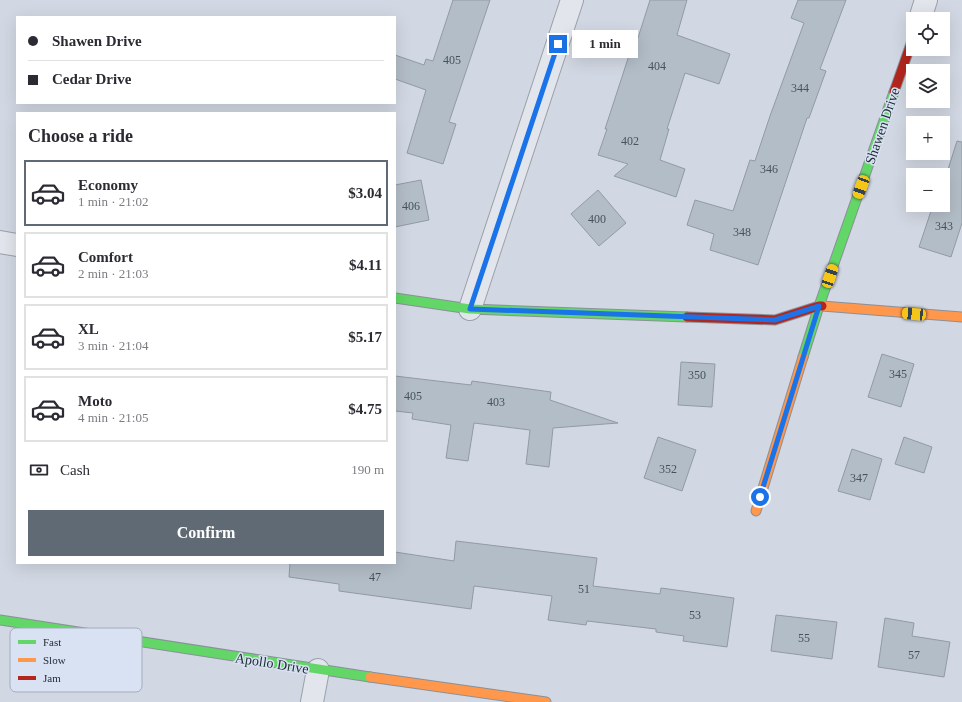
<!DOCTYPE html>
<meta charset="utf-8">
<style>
body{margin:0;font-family:"Times New Roman",serif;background:#f2f2f3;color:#2b2b33;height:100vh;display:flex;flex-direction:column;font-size:15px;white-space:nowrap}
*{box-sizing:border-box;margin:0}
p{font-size:13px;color:#7c7c81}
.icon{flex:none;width:22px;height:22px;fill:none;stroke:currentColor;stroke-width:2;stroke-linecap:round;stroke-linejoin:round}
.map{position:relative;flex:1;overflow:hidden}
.sheet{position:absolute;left:16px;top:112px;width:380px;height:452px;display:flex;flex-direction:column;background:#fff;border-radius:0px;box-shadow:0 4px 16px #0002}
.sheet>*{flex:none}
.top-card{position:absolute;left:16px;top:16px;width:380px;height:88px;border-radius:0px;box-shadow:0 4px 16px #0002;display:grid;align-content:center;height:88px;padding:0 12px;background:#fff}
.controls{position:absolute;left:906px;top:12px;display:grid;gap:8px}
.controls a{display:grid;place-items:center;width:44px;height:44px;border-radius:0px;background:#fff;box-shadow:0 4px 16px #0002;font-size:20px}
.end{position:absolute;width:18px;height:18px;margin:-9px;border:5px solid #1a73e8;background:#fff;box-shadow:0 0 0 2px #fff}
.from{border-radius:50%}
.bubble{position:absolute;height:28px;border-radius:0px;background:#fff;box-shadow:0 4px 16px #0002;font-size:13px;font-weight:700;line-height:28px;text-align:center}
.car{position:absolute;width:12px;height:24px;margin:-12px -6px;border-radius:5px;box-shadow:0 0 3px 1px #0007;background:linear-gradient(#f5c518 24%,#345 0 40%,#f5c518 0 76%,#345 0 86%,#f5c518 0)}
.top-card b{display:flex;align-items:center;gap:14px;height:38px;font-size:15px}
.top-card b+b{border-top:1px solid #e1e1e2}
.top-card i{width:10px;height:10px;background:#2b2b33}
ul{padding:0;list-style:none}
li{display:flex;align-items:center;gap:12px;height:66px;margin:0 8px 6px;padding:0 4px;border:2px solid #e1e1e2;border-radius:0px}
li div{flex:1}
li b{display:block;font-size:15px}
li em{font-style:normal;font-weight:700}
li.selected{border-color:#606a74}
li>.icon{width:36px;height:36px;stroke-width:1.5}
h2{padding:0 12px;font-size:18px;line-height:48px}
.pay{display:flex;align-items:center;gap:10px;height:44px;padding:0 12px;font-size:15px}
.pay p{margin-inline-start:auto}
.action{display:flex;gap:8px;margin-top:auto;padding:8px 12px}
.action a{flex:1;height:46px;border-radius:0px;background:#606a74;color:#fff;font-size:16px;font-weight:700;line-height:46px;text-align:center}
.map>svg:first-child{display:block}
.building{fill:#b3bdc7;stroke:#919ba4}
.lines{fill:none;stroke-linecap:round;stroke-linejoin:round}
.street-casing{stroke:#9aa0a9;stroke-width:24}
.fast-casing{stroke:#8a9099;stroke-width:11}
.slow-casing{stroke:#8a9099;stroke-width:11}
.jam-casing{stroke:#8a9099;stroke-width:11}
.street{stroke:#e2e6ec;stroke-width:22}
.fast{stroke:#63d668;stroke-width:9}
.slow{stroke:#ff974d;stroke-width:9}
.jam{stroke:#b3261e;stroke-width:9}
.route{stroke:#1a73e8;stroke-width:5}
.labels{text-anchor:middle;stroke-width:3;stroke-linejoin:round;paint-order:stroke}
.number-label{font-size:12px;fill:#46525c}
.street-label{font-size:14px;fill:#222e38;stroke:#d9e2f3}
.key{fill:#d9e2f3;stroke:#a2acbb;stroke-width:1}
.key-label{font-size:11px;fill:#222e38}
</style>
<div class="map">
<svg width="962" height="702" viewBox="0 0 962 702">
<rect width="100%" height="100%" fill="#d2d8e3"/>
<path class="building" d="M453 0H490L449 122 456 124 443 164 407 153 426 90 395 79V55L424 65 426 59 433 61Z
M650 0H687L677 35 730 54 719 84 685 73 667 129H669L660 160 685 169 676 197 614 176 628 164 598 155 607 129H605L635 37 638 38Z
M798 0H846L820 69 826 71 809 118H807L758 265 710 250 714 234 687 225 695 200 733 211 750 160 755 161 770 116 804 23 791 18Z
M957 141 962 142V223L951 257 919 247 933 205H943V185Z
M421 180 429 220 395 227V185Z
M598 190 626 223 599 246 571 214Z
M882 354 914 364 901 407 868 397Z
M681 362 715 364 712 407 678 405Z
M395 376 471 385 472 381 551 392 550 400 618 423 553 428 549 467 526 464 530 430 474 423 468 461 446 458 451 425 412 419 413 413 395 411Z
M658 437 696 450 682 491 644 478Z
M904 437 932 447 924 473 895 464Z
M852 449 882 459 870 500 838 491Z
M456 541 597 558 593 586 660 594 661 588 734 598 727 647 683 641 684 636 656 632V629L587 621 586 625 548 620 552 596 474 586 471 609 339 591V584L289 577 290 563H395V552L454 561Z
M776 615 837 622 832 659 771 651Z
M885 618 914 623 912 636 950 642 944 677 878 667Z"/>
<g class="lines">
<g class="street-casing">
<path id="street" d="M920 19 926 0
M0 242 17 245
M470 309 572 0
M312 702 318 670"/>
</g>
<g class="fast-casing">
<path id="fast" d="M395 298 470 309 687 317
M803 357 819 306 894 92
M0 620 370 677"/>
</g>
<g class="slow-casing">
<path id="slow" d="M822 306 962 317
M756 511 803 357
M370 677 546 702"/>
</g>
<g class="jam-casing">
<path id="jam" d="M894 92 913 38
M687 317 775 320 819 306H822"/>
</g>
<use href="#street" class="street"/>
<use href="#fast" class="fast"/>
<use href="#slow" class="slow"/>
<use href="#jam" class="jam"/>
</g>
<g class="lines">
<path class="route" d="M558 44 470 309 775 320 819 306 760 497"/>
</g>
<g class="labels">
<g class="number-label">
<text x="452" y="64">405</text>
<text x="657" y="70">404</text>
<text x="800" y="92">344</text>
<text x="630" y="145">402</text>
<text x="769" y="173">346</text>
<text x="411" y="210">406</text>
<text x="597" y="223">400</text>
<text x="944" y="230">343</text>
<text x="742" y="236">348</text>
<text x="898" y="378">345</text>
<text x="697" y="379">350</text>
<text x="413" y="400">405</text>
<text x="496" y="406">403</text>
<text x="668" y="473">352</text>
<text x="859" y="482">347</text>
<text x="375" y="581">47</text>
<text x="584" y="593">51</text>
<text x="695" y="619">53</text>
<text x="804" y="642">55</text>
<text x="914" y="659">57</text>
</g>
<g class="street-label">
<text transform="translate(882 126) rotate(-71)" y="5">Shawen Drive</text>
<text transform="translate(272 663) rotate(9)" y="5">Apollo Drive</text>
</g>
</g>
<rect x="10" y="628" width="132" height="64" rx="6" class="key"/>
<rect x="18" y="640" width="18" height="4" fill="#63d668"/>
<rect x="18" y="658" width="18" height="4" fill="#ff974d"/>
<rect x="18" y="676" width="18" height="4" fill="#b3261e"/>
<g class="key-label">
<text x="43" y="646">Fast</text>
<text x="43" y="664">Slow</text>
<text x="43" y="682">Jam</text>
</g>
</svg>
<div class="controls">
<a><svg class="icon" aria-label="locate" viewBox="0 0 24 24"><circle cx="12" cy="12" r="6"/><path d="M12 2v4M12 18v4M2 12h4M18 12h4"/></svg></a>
<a><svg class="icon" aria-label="layers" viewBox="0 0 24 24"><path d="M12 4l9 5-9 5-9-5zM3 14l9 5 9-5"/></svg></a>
<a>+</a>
<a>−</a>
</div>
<i class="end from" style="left:760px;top:497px"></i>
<i class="end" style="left:558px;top:44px"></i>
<div class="bubble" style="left:572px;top:30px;width:66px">1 min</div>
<i class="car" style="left:861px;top:187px;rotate:200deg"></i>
<i class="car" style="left:830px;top:276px;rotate:19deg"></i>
<i class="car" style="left:914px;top:314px;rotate:275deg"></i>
<div class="top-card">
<b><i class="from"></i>Shawen Drive</b>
<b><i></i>Cedar Drive</b>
</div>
<section class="sheet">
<h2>Choose a ride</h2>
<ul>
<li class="selected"><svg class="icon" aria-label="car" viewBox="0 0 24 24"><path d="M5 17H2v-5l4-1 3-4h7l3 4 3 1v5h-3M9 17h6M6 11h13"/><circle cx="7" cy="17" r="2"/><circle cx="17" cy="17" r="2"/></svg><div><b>Economy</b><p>1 min · 21:02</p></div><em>$3.04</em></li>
<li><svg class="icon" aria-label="car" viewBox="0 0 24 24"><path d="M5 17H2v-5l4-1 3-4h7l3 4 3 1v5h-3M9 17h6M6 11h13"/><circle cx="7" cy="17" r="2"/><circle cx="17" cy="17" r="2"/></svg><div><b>Comfort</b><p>2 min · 21:03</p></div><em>$4.11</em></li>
<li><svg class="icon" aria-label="car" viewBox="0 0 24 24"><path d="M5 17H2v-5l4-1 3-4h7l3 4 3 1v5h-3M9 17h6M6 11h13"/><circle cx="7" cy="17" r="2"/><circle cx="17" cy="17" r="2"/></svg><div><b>XL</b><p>3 min · 21:04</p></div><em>$5.17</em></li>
<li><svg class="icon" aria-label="car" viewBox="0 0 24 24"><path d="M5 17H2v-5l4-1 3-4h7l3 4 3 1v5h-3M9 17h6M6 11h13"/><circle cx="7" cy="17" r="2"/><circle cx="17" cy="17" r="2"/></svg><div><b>Moto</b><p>4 min · 21:05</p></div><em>$4.75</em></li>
</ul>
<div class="pay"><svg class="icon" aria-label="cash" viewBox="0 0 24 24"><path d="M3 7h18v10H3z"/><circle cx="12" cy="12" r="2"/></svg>Cash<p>190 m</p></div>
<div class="action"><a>Confirm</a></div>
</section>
</div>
